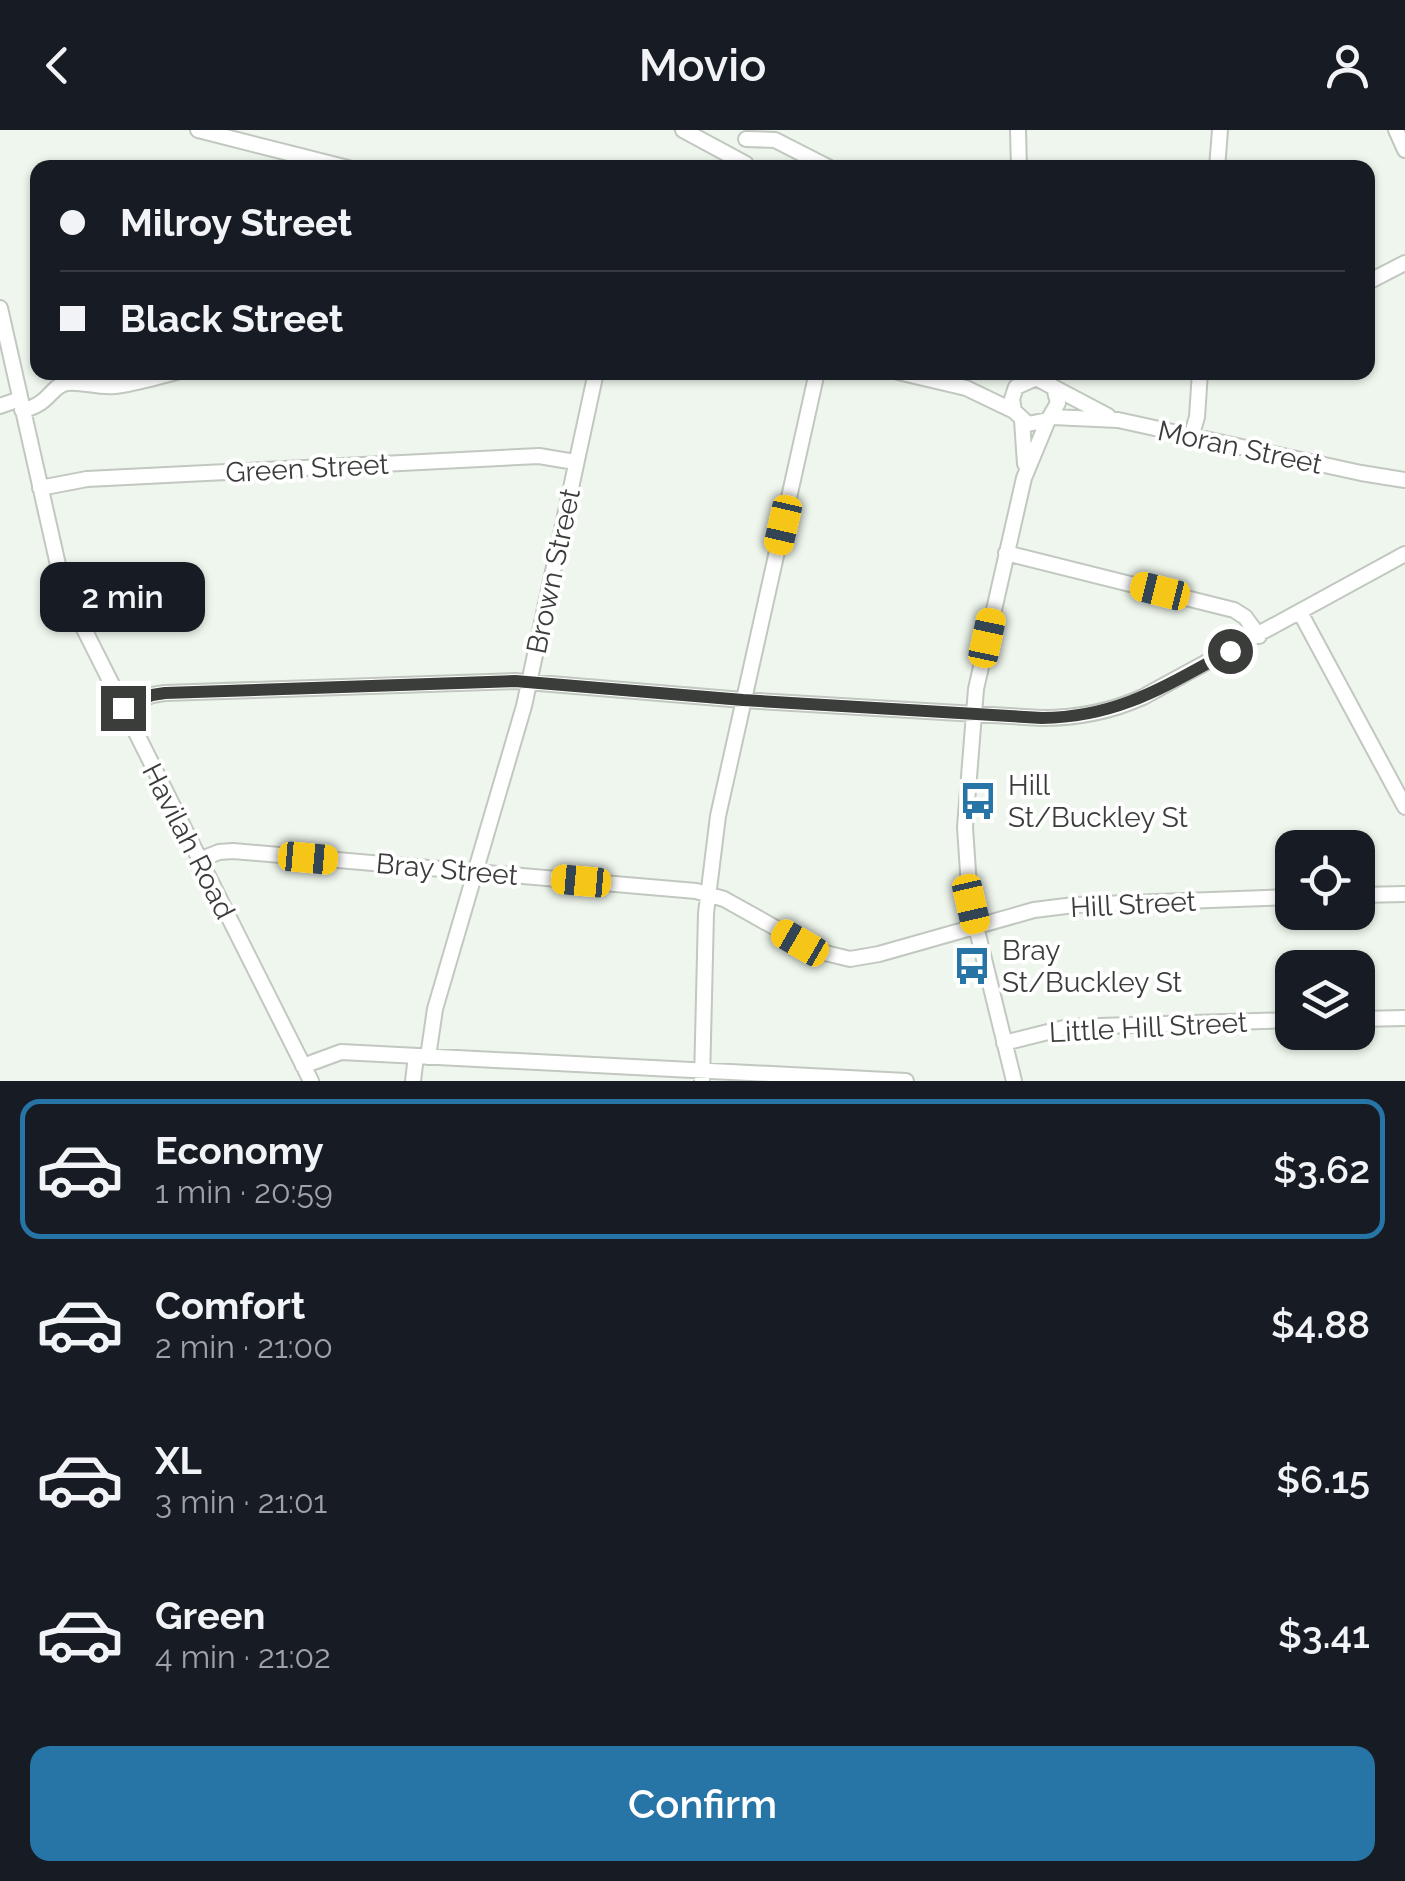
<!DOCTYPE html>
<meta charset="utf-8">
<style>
body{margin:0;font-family:Raleway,sans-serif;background:#20242c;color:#f1f3f6;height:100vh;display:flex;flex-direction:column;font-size:38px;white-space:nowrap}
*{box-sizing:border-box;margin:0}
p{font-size:32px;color:#9ea1a6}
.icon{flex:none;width:55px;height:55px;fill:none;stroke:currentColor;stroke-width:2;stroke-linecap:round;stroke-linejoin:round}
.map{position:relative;height:951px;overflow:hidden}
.side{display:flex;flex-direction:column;background:#171b24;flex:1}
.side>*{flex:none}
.guide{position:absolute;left:30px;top:30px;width:1345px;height:220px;border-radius:20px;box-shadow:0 2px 8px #0004;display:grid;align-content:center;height:220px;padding:0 30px;background:#171b24}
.fabs{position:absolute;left:1275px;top:700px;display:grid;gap:20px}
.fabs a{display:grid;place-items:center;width:100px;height:100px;border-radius:20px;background:#171b24;box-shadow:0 2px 8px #0004;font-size:50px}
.end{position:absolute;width:45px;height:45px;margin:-22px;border:12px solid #3a3d3a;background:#fff;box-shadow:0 0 0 5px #fff}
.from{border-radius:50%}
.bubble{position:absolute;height:70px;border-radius:20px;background:#171b24;box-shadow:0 2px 8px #0004;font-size:32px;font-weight:600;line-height:70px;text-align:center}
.car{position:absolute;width:30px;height:60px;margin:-30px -15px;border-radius:12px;box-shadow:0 0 8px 2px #0007;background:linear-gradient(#f5c518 24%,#345 0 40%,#f5c518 0 76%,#345 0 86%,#f5c518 0)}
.guide b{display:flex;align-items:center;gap:35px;height:95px;font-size:38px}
.guide b+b{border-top:2px solid #363941}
.guide i{width:25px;height:25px;background:#f1f3f6}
ul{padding:18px 0 0;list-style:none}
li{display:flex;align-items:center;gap:30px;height:140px;margin:0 20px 15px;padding:0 10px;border:5px solid transparent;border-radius:20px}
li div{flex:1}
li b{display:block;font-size:38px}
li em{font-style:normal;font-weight:600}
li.selected{border-color:#2774a7}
li>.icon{width:90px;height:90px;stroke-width:1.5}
.primary-button{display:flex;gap:20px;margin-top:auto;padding:20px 30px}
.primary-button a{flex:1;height:115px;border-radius:20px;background:#2774a7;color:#fff;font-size:40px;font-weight:600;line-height:115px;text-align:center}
header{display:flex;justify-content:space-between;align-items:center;height:130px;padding:0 30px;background:#171b24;font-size:45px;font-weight:600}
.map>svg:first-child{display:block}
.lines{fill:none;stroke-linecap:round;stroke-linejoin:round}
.minor-casing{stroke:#c1c8bf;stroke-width:18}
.minor{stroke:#fff;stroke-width:14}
.route{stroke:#3a3d3a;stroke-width:12}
.labels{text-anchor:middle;stroke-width:8;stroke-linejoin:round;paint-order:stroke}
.street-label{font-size:28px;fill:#3a3d3a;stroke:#fff}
.poi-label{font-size:28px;fill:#3a3d3a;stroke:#fff;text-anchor:start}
</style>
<header><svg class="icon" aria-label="back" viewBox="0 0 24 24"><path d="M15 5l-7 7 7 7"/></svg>Movio<svg class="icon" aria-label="person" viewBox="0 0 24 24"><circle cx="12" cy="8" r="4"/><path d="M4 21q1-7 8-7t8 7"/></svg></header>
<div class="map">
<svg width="1405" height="951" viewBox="0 0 1405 951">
<rect width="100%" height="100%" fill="#eef6ed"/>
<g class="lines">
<g class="minor-casing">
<path id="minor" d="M198 0 348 38
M683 0 746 34
M1018 0 1019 38
M1396 0 1405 20
M746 9 775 10 830 38
M1217 38 1220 0
M1368 152 1405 133
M0 178 63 457 311 951
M898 242 966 258 1014 281
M1054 258 1058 273 1048 290 1028 294 1014 281 1012 269 1016 257 1036 248 1108 286
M0 276 20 269
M22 280C50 275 51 255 67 253 82 251 98 258 115 256 135 254 156 247 177 242
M1052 287 1118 290 1361 343 1405 350
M1022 290 1025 334
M1191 307 1197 287 1200 242
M40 358 87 349 539 326 575 332
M1006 423 1234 480 1245 487 1259 506
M1301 484 1405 677
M123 578 152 565 165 563 515 551 743 570 1042 588C1079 588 1110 582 1143 567L1405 424
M199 730 219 722 233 721 696 761 724 769 817 821 850 829 879 824 1034 780 1074 775 1292 767
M1358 765 1405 764
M1358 889 1405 888
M1004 913 1068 897 1292 890
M428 927 435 879 524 576 596 242
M303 936 341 922 906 951
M413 951 416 926
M702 951 706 783 718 686 817 242
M1014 951 970 772 965 697 976 559 1024 348 1048 290"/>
</g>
<use href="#minor" class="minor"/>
</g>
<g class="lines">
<path class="route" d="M123 578 152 565 165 563 515 551 743 570 1042 588C1119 587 1165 556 1230 521"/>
</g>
<defs>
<g id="bus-bare" transform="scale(3)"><path d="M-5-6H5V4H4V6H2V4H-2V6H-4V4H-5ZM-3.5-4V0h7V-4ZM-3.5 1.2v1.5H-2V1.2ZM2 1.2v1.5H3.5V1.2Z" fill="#2774a7" stroke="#fff" stroke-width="2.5" paint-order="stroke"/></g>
</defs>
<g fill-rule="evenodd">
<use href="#bus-bare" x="978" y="671"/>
<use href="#bus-bare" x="972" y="836"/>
</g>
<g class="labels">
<g class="street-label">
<text transform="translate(1240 317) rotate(12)" y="10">Moran Street</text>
<text transform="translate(307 338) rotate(-3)" y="10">Green Street</text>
<text transform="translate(553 441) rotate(-78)" y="10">Brown Street</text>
<text transform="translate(189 711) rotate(63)" y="10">Havilah Road</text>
<text transform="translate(447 739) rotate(5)" y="10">Bray Street</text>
<text transform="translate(1133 774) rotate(-3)" y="10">Hill Street</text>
<text transform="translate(1148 897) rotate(-3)" y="10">Little Hill Street</text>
</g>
<g class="poi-label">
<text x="1008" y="665">Hill<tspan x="1008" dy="32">St/Buckley St</tspan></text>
<text x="1002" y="830">Bray<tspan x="1002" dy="32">St/Buckley St</tspan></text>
</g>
</g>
</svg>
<div class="fabs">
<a><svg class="icon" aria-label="locate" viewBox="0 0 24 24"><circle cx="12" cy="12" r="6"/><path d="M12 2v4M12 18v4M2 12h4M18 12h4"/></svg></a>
<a><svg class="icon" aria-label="layers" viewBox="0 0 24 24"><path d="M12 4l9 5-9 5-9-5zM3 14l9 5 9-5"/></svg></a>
</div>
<i class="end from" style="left:1230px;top:521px"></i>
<i class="end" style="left:123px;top:578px"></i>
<div class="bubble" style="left:40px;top:432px;width:165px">2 min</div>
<i class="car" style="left:783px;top:395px;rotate:193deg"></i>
<i class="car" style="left:1160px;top:461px;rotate:284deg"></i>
<i class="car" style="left:987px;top:508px;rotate:12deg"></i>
<i class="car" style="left:308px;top:728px;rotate:95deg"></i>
<i class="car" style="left:581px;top:751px;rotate:275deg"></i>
<i class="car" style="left:971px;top:774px;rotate:167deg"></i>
<i class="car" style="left:800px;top:813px;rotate:300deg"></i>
<div class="guide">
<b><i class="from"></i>Milroy Street</b>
<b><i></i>Black Street</b>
</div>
</div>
<section class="side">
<ul>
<li class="selected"><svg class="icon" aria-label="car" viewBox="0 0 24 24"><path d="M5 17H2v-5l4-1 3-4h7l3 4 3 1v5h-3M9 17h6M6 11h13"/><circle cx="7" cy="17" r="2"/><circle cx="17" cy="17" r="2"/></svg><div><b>Economy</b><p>1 min · 20:59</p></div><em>$3.62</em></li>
<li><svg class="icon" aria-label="car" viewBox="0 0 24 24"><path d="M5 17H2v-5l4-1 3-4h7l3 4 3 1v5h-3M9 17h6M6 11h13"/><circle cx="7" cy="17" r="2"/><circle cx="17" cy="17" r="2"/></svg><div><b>Comfort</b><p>2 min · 21:00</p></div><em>$4.88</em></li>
<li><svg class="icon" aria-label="car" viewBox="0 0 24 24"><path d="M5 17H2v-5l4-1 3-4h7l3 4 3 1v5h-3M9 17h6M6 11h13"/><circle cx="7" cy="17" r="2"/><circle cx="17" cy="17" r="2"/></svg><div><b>XL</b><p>3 min · 21:01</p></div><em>$6.15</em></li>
<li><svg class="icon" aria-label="car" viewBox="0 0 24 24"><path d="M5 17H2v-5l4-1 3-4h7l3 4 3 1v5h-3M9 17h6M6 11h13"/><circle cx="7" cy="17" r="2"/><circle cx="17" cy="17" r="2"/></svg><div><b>Green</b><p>4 min · 21:02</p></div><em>$3.41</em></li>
</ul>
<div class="primary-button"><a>Confirm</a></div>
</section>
